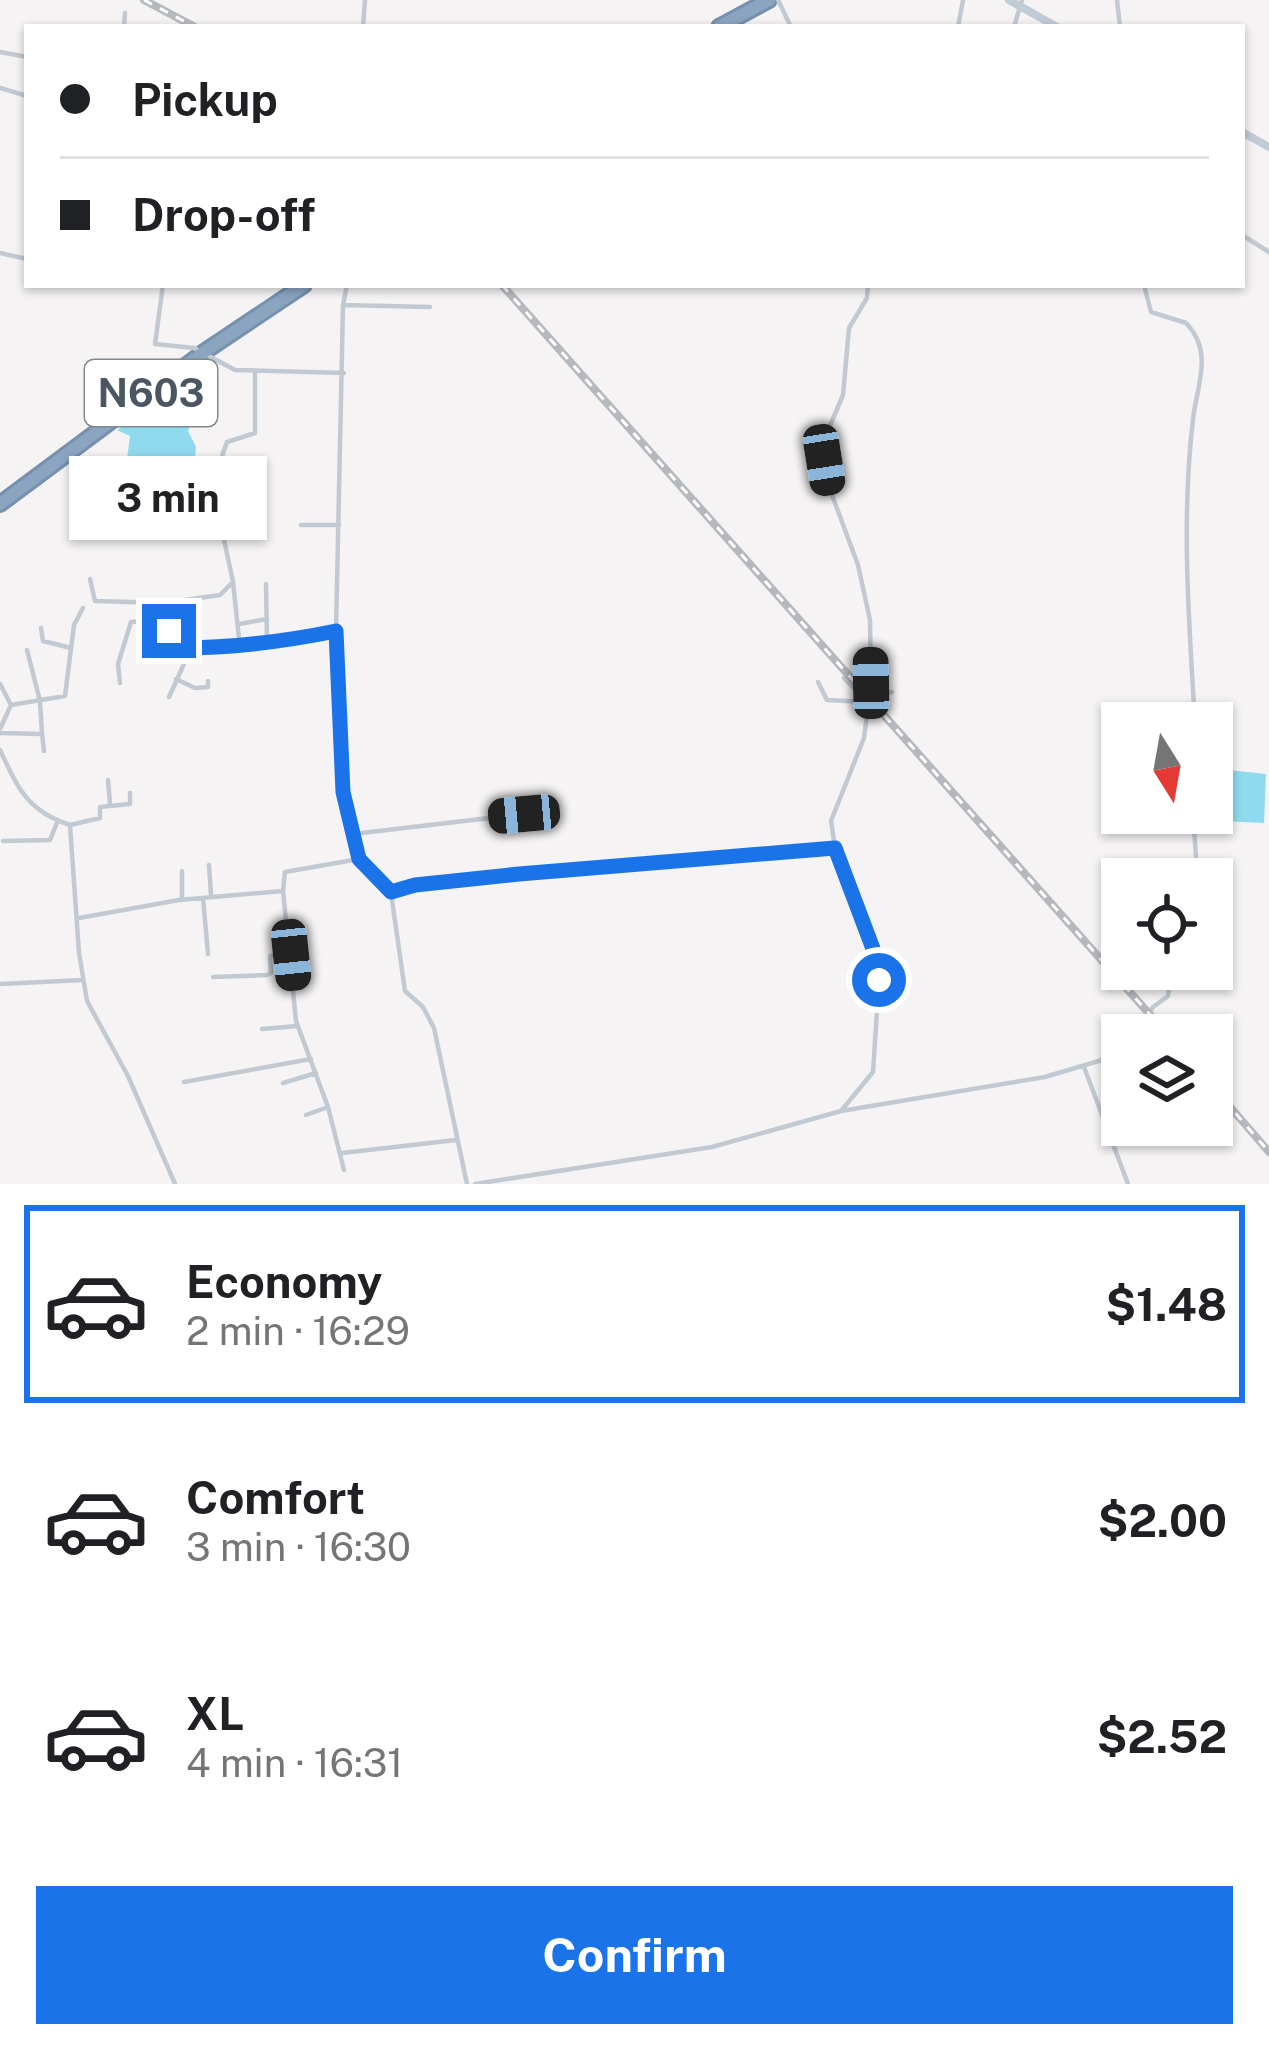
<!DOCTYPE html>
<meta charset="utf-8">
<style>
body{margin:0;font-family:"Public Sans",sans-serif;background:#f2f2f2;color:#202124;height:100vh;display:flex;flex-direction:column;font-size:45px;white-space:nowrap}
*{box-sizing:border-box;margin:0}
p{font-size:39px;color:#757577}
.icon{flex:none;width:66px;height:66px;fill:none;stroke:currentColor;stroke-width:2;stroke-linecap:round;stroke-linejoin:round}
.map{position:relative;height:1184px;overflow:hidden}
.drawer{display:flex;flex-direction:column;background:#fff;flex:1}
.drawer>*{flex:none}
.guide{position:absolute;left:24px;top:24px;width:1221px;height:264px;border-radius:0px;box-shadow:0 3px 9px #0004;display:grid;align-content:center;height:264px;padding:0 36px;background:#fff}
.needle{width:78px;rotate:169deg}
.fabs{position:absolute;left:1101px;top:702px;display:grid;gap:24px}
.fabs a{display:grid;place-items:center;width:132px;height:132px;border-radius:0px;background:#fff;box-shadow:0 3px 9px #0004;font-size:60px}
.end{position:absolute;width:54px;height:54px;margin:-27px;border:15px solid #1a73e8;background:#fff;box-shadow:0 0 0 6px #fff}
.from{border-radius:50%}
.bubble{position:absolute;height:84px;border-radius:0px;background:#fff;box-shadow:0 3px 9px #0004;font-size:39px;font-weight:700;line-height:84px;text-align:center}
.car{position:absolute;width:36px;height:72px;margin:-36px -18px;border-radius:15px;box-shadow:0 0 9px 3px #0007;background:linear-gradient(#222 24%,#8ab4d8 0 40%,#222 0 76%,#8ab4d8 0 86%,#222 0)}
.guide b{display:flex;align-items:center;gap:42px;height:114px;font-size:45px}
.guide b+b{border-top:3px solid #e0e0e0}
.guide i{width:30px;height:30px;background:#202124}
ul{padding:21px 0 0;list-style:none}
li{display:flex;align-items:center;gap:36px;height:198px;margin:0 24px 18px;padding:0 12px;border:6px solid transparent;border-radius:0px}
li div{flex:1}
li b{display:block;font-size:45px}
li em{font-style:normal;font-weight:700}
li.active{border-color:#1a73e8}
li>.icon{width:108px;height:108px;stroke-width:1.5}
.primary-button{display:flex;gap:24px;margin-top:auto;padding:24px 36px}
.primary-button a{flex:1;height:138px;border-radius:0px;background:#1a73e8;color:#fff;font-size:48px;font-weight:700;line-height:138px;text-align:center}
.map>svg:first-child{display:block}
.water{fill:#90daee}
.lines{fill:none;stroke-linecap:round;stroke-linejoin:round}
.highway-casing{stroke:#7690ad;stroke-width:18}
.street{stroke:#c1cad2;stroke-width:4.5}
.secondary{stroke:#c1cbd6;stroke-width:8}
.highway{stroke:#8ba5c1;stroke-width:12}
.rail-casing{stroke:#b5b8bd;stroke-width:8}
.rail{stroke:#fff;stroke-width:3;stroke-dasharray:9;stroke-linecap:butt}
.route{stroke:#1a73e8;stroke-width:15}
.labels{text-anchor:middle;stroke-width:9;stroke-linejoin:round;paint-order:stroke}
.shield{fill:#fff;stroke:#808990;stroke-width:3}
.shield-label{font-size:39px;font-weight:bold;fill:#4a5661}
</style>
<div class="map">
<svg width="1269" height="1184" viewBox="0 0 1269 1184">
<rect width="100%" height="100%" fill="#f5f3f3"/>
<path class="water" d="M171 394 190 397 196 411 188 431 196 447 193 482 175 491 129 492 123 489 130 436 117 430Z
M1229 770 1266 774 1264 823 1222 821Z"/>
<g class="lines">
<g class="highway-casing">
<path id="highway" d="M719 27 769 0
M0 504 204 352 304 285"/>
</g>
<path class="street" d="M778 0 791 27
M1117 0 1120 27
M124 27 125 13
M363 27 365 0
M958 27 963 0
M1014 27 1022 0
M0 52 27 57
M0 88 27 96
M1242 235 1269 252
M0 253 27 259
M163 285 155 344 194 348 235 370 344 373
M347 285 343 305 336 631 343 792 359 859 391 893 405 991 423 1007 434 1028 467 1184
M1144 285 1151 312 1186 323C1214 352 1197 385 1193 419 1181 520 1189 622 1195 723
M343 305 430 307
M255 373V433L227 442C208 486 224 537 233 582L220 595 164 603 169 631 179 648H240L336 631
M301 525H339
M90 579 95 601 164 603
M233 582 240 648
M266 584 267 642
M239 624 267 619
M41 628 43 641 71 648
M844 678 867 702
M176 679 195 688 208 687V681
M818 682 827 700 867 702
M120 683 118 664 131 622 167 619
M0 684 11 705
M169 697 184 664V648
M868 698 892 692
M0 729 11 705 65 696 74 625 83 608
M0 733 42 734 40 701 27 650
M42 734 44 751
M0 750C18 788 27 811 70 825L79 953 87 1001 128 1076 175 1184
M108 780 110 804
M70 825 100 818V807L130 804V793
M353 834 524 814
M3 841 50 840 58 820
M209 865 211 895
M1190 879 1196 857 1193 813
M283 891 296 1021 328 1107 344 1170
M391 893 415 885 519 874 835 848 831 821 864 738 871 684 870 620 858 565 828 484 824 460 826 435 843 395 849 328 867 298 868 285
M203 898 208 954
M182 900V871
M79 918 179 900 283 891 285 872 359 859
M213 977 267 975 271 973 270 956 291 955
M0 984 83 980
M262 1029 297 1026
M1135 1035 1153 1007 1168 996 1172 969
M1084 1067 1128 1184
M184 1082 311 1059
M283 1083 316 1073
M841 1111 1045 1077 1122 1054
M306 1115 328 1107
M342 1153 456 1140
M475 1184 712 1147 841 1111 873 1072 879 980 875 954 835 848"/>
<path class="secondary" d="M1009 0 1057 27
M1242 132 1269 147"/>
<use href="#highway" class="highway"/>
<g class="rail-casing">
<path id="rail" d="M144 0 195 27
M502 285 1168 1035
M1212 1086 1269 1152"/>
</g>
<use href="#rail" class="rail"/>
</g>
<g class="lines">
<path class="route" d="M169 631 179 648C234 648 282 642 336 631L343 792 359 859 391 892 415 885 519 874 835 848 875 954 879 980"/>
</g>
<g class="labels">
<rect class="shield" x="85" y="360" width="132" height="66" rx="9"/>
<g class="shield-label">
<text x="151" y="407">N603</text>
</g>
</g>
</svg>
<div class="fabs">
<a><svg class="needle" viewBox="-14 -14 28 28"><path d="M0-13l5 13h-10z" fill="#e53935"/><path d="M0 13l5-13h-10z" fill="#757577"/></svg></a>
<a><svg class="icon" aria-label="locate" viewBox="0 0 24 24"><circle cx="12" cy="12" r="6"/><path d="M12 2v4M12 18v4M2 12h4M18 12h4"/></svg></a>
<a><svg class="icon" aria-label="layers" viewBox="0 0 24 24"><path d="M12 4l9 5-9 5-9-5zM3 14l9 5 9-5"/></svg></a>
</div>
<i class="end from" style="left:879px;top:980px"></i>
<i class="end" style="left:169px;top:631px"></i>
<div class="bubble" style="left:69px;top:456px;width:198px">3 min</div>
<i class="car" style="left:824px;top:460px;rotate:171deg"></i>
<i class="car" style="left:871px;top:683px;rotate:359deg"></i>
<i class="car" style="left:524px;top:814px;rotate:265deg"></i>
<i class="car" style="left:291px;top:955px;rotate:174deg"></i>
<div class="guide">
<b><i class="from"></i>Pickup</b>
<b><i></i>Drop-off</b>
</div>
</div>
<section class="drawer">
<ul>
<li class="active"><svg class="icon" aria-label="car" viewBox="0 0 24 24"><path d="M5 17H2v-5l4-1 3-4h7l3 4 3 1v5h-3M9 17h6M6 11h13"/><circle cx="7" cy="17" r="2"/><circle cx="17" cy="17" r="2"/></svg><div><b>Economy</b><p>2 min · 16:29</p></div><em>$1.48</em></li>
<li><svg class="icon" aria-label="car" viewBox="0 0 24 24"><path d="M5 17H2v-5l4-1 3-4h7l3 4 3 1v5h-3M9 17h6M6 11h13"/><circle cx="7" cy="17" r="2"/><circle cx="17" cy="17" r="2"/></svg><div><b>Comfort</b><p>3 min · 16:30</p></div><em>$2.00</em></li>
<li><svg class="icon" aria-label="car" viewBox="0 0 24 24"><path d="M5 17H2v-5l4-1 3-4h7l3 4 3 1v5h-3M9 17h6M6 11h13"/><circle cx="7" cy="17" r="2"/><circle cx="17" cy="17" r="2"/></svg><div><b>XL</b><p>4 min · 16:31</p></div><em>$2.52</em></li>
</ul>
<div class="primary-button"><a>Confirm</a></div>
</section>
